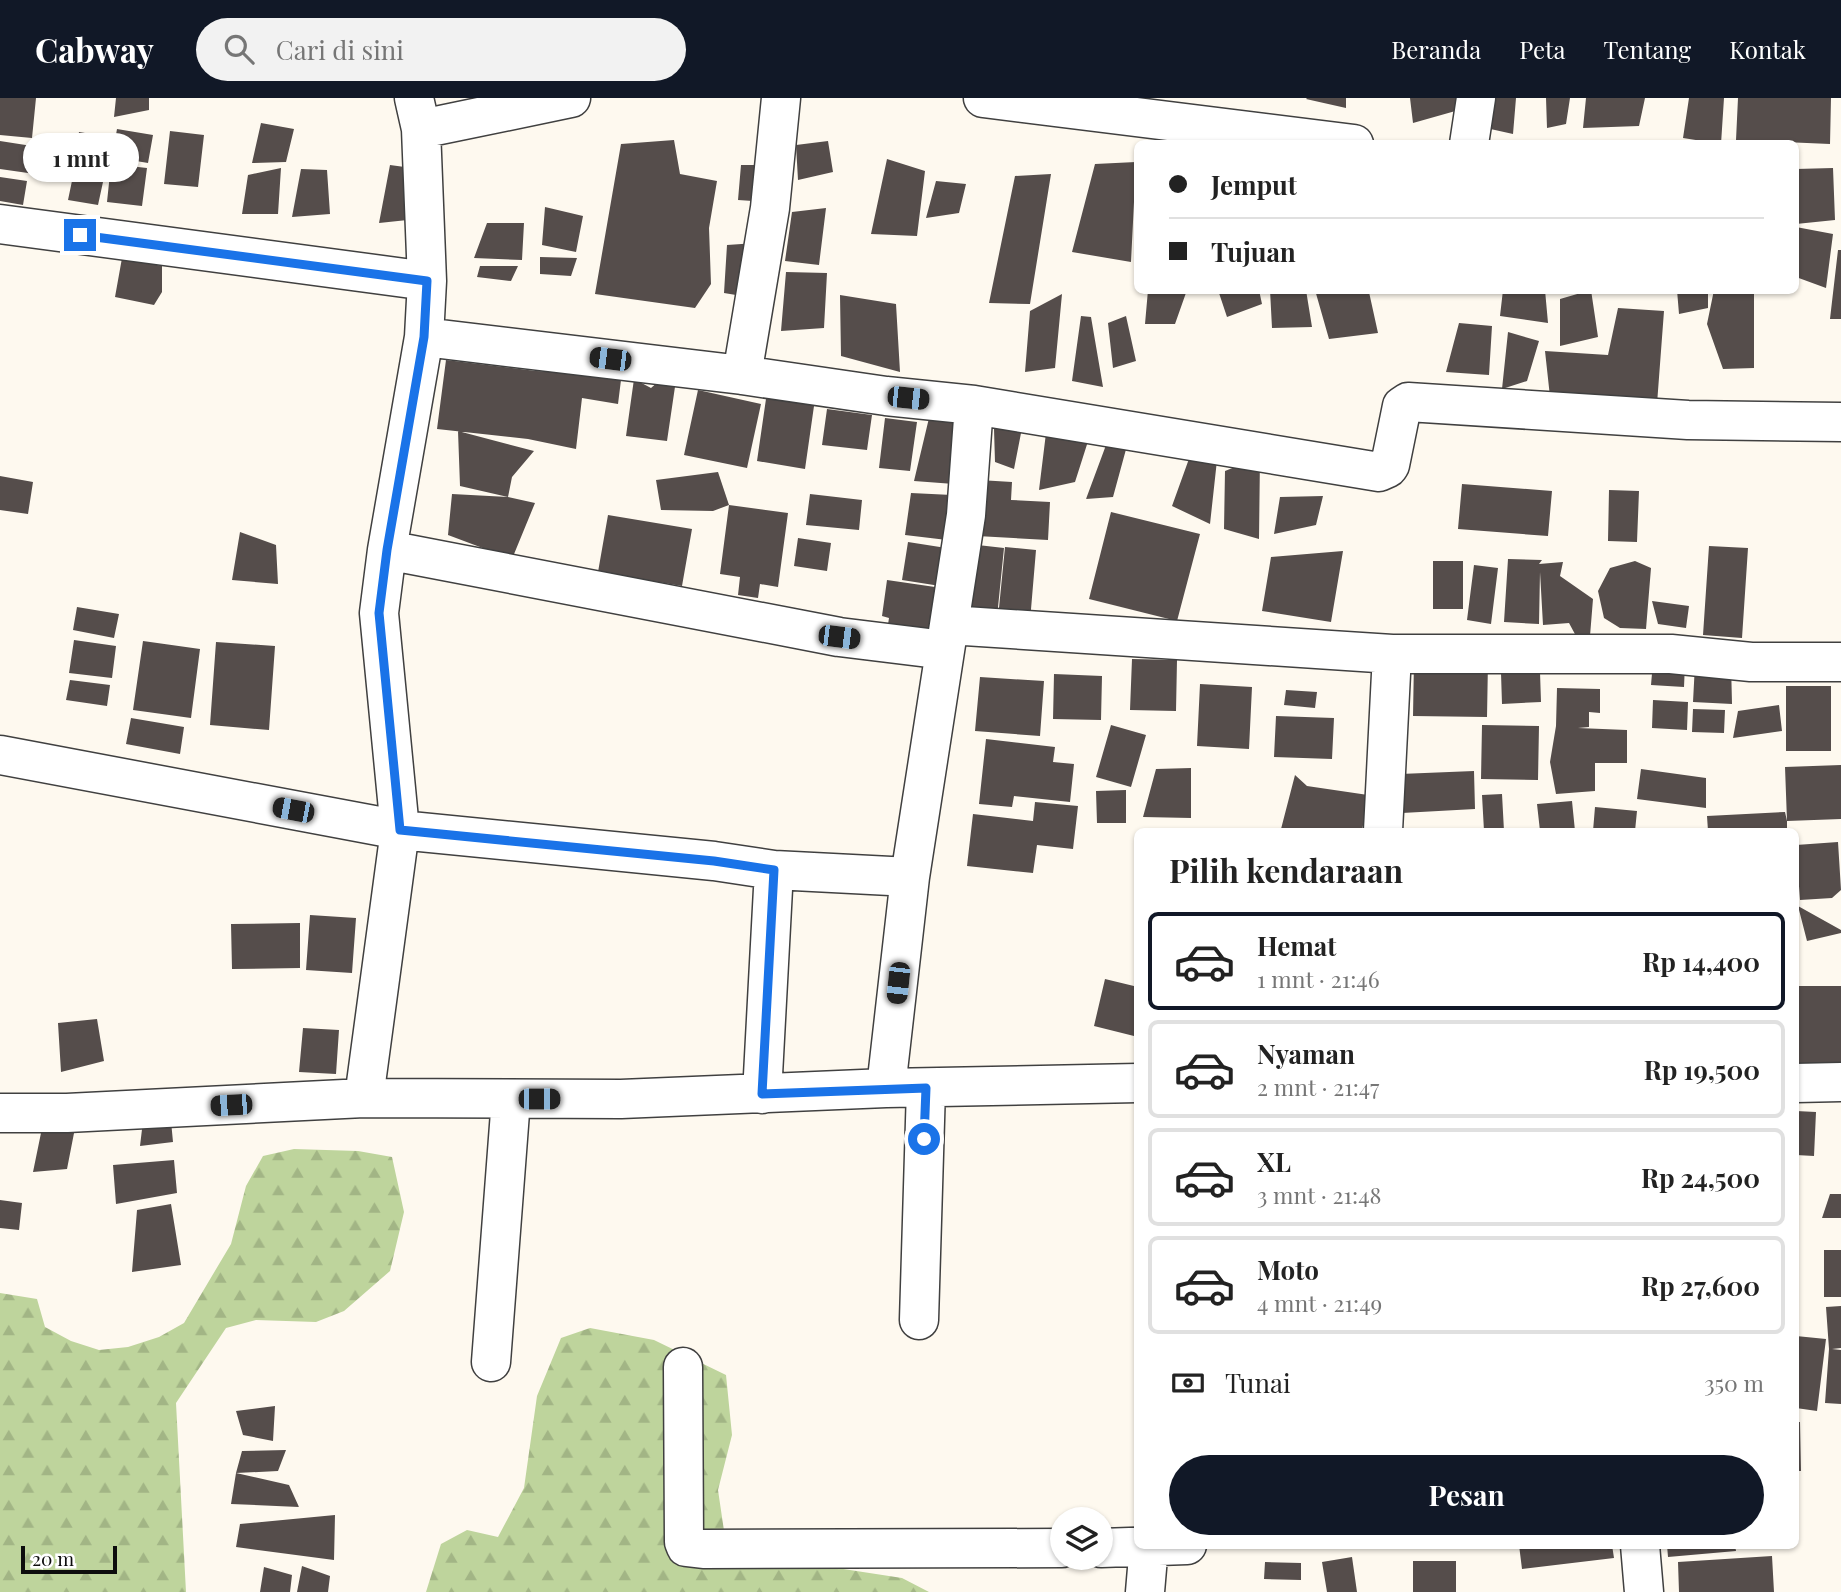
<!DOCTYPE html>
<html lang="id">
<meta charset="utf-8">
<style>
body{margin:0;font-family:"Playfair Display",serif;background:#f2f2f2;color:#222;height:100vh;display:flex;flex-direction:column;font-size:26px;white-space:nowrap}
*{box-sizing:border-box;margin:0}
p{font-size:23px;color:#767676}
.icon{flex:none;width:38px;height:38px;fill:none;stroke:currentColor;stroke-width:2;stroke-linecap:round;stroke-linejoin:round}
.map{position:relative;flex:1;overflow:hidden}
.sheet{position:absolute;left:1134px;top:730px;width:665px;height:721px;display:flex;flex-direction:column;background:#fff;border-radius:10px;box-shadow:0 2px 5px #0004}
.sheet>*{flex:none}
.banner{position:absolute;left:1134px;top:42px;width:665px;height:154px;border-radius:10px;box-shadow:0 2px 5px #0004;display:grid;align-content:center;height:154px;padding:0 35px;background:#fff}
.fabs{position:absolute;left:1050px;top:1409px;display:grid;gap:14px}
.fabs a{display:grid;place-items:center;width:63px;height:63px;border-radius:50%;background:#fff;box-shadow:0 2px 5px #0004;font-size:35px}
.scale{position:absolute;left:21px;bottom:18px;width:96px;box-sizing:border-box;padding-left:7px;border:4px solid #0d0d0d;border-top:0;font-size:19px;line-height:24px;white-space:nowrap;color:#0d0d0d;-webkit-text-stroke:5px #fff;paint-order:stroke}
.end{position:absolute;width:32px;height:32px;margin:-16px;border:9px solid #1a73e8;background:#fff;box-shadow:0 0 0 4px #fff}
.from{border-radius:50%}
.bubble{position:absolute;height:49px;border-radius:24px;background:#fff;box-shadow:0 2px 5px #0004;font-size:23px;font-weight:700;line-height:49px;text-align:center}
.car{position:absolute;width:21px;height:42px;margin:-21px -10px;border-radius:9px;box-shadow:0 0 5px 2px #0007;background:linear-gradient(#222 24%,#8ab4d8 0 40%,#222 0 76%,#8ab4d8 0 86%,#222 0)}
.banner b{display:flex;align-items:center;gap:24px;height:66px;font-size:26px}
.banner b+b{border-top:2px solid #e0e0e0}
.banner i{width:18px;height:18px;background:#222}
ul{padding:0;list-style:none}
li{display:flex;align-items:center;gap:21px;height:98px;margin:0 14px 10px;padding:0 21px;border:4px solid #e0e0e0;border-radius:10px}
li div{flex:1}
li b{display:block;font-size:26px}
li em{font-style:normal;font-weight:700}
li.active{border-color:#111827}
li>.icon{width:63px;height:63px;stroke-width:1.5}
h2{padding:0 35px;font-size:32px;line-height:84px}
.pay{display:flex;align-items:center;gap:18px;height:77px;padding:0 35px;font-size:26px}
.pay p{margin-inline-start:auto}
.button{display:flex;gap:14px;margin-top:auto;padding:14px 35px}
.button a{flex:1;height:80px;border-radius:42px;background:#111827;color:#fff;font-size:28px;font-weight:700;line-height:80px;text-align:center}
header{display:flex;align-items:center;gap:42px;box-sizing:border-box;height:98px;padding:0 35px;background:#111827;color:#fff}
header strong{font-size:33px}
nav{display:flex;gap:38px;margin-inline-start:auto;font-size:24px}
.search{width:490px;height:63px;background:#f2f2f2;display:flex;align-items:center;gap:18px;box-sizing:border-box;padding:0 24px;border-radius:38px;color:#767676;font-size:26px}
.map>svg:first-child{display:block}
.forest{fill:url(#forest-firs)}
.building{fill:#554d4b}
.lines{fill:none;stroke-linecap:round;stroke-linejoin:round}
.minor-casing{stroke:#404040;stroke-width:41}
.minor{stroke:#fff;stroke-width:38}
.route{stroke:#1a73e8;stroke-width:9}
</style>
<header>
<strong>Cabway</strong>
<div class="search"><svg class="icon" aria-label="search" viewBox="0 0 24 24"><circle cx="10" cy="10" r="6"/><path d="M15 15l6 6"/></svg>Cari di sini</div>
<nav><a>Beranda</a><a>Peta</a><a>Tentang</a><a>Kontak</a></nav>
</header>
<div class="map">
<svg width="1841" height="1494" viewBox="0 0 1841 1494">
<defs>
<pattern id="forest-firs" width="22" height="20" patternUnits="userSpaceOnUse" patternTransform="scale(1.75)"><rect width="22" height="20" fill="#bed49c"/><path d="M5 1l3.5 6h-7zM16 11l3.5 6h-7z" fill="#a2b585"/></pattern>
</defs>
<rect width="100%" height="100%" fill="#fef9ef"/>
<path class="forest" d="M294 1051 358 1053 392 1059 404 1114 390 1173 344 1213 316 1224 256 1222 226 1230 176 1305 186 1494H0V1195L37 1201 45 1229 71 1243 99 1252 128 1249 159 1239 184 1225 231 1146 246 1088 263 1058Z
M590 1230 654 1242 726 1277 732 1337 718 1392 727 1453 902 1480 929 1494H426L441 1446 467 1432 498 1439 524 1390 537 1298 561 1240Z"/>
<path class="building" d="M0 0H36L32 40 0 37Z
M116 0H149V12L114 19Z
M1307 0H1346V10L1306 1Z
M1410 0H1464L1466 10 1413 25Z
M1487 0H1516L1513 36 1486 30Z
M1546 0H1570L1566 26 1547 30Z
M1586 0H1645L1639 28 1583 30Z
M1689 0H1724L1721 46 1683 40Z
M1738 0H1831L1830 46 1736 42Z
M261 25 294 31 286 64 252 65Z
M117 31 153 37 148 65 112 59Z
M170 33 204 37 198 89 164 86Z
M79 34 109 39 103 77 72 72Z
M674 42 680 76 717 83 709 130 711 186 695 210 595 196 621 46Z
M0 43 32 48 28 75 0 71Z
M828 43 833 74 798 82 796 47Z
M887 61 925 73 917 138 871 136Z
M1136 64 1131 164 1072 154 1095 66Z
M111 66 147 70 142 108 107 104Z
M390 67 412 70 417 121 379 125Z
M741 67H768L766 104 738 102Z
M281 70 278 116H242L248 77Z
M1833 70 1835 122 1796 126V71Z
M301 71 327 72 330 116 292 119Z
M1051 76 1030 206 989 205 1015 78Z
M73 78 103 84 98 107 68 102Z
M0 79 27 83 23 107 0 103Z
M936 83 966 86 959 115 926 120Z
M545 109 583 118 576 154 542 147Z
M826 110 819 167 785 163 792 114Z
M487 125H524L522 162 474 160Z
M1796 129 1833 136 1826 190 1796 179Z
M756 145 742 198 724 195 727 147Z
M1838 152H1841V221H1830Z
M540 159 577 160 571 178 540 176Z
M122 160 162 168V194L154 207 115 199Z
M480 168H518L511 183 477 179Z
M786 174 827 175 824 230 781 233Z
M1148 192H1187L1175 226H1145Z
M1218 192H1259L1262 206 1227 219Z
M1270 192H1306L1312 229 1272 230Z
M1315 192 1369 194 1378 235 1329 241Z
M1503 192H1545L1548 225 1500 218Z
M1591 192 1598 239 1560 248V201Z
M1677 192H1708V210L1679 216Z
M1714 192H1754V270L1723 271 1707 226Z
M1062 196 1055 270 1025 274 1030 213Z
M840 197 896 206 900 274 841 258Z
M1618 210 1664 213 1657 306 1551 308 1545 253 1608 257Z
M1081 218 1091 219 1103 289 1072 283Z
M1126 218 1136 263 1113 270 1108 225Z
M1459 225 1492 228 1489 277 1446 274Z
M1508 234 1539 243 1527 283 1502 291Z
M446 262 536 273 585 275 621 282 618 306 582 300 576 351 528 341 437 331Z
M634 281 651 290 659 283 676 282 667 343 626 338Z
M698 292 761 306 747 370 684 357Z
M767 294 815 301 805 371 757 363Z
M827 311 872 317 867 352 822 347Z
M885 320 917 324 910 373 879 370Z
M929 320 969 323 954 386 914 383Z
M1022 330 1014 371 995 364 994 331Z
M458 333 534 353 512 379 508 399 535 405 512 461 448 437 452 396 508 399 460 388Z
M1046 335 1090 337 1075 384 1039 392Z
M1109 339 1128 344 1113 399 1086 401Z
M1218 353 1210 426 1172 408 1190 358Z
M1260 359 1259 441 1224 431 1225 373Z
M718 374 729 407 713 413 661 412 656 382Z
M0 378 33 384 28 416 0 412Z
M979 382 1012 384 1011 402 1050 404 1048 442 977 438Z
M1462 386 1552 393 1548 438 1458 431Z
M1609 392 1639 393 1637 444 1608 443Z
M911 395 952 397 947 442 905 437Z
M810 396 862 402 859 432 806 427Z
M1323 398 1316 427 1274 436 1280 399Z
M729 407 788 415 778 489 760 486 758 500 738 497 740 479 720 476Z
M1111 414 1200 436 1177 523 1089 501Z
M608 417 692 431 682 488 598 474Z
M240 434 276 447 278 486 232 482Z
M798 440 831 445 827 473 794 468Z
M908 444 959 452 953 490 902 482Z
M969 446 1004 450 997 519 961 515Z
M1709 448 1748 450 1742 540 1703 537Z
M1005 449 1036 452 1030 523 998 520Z
M1343 453 1331 524 1262 513 1271 459Z
M1508 461 1542 462 1539 466 1563 464 1560 478 1593 501 1590 538H1576L1569 525 1543 527 1540 474 1539 526 1504 524Z
M1433 463H1463V511H1433Z
M1635 463 1651 470 1646 531 1620 530 1604 520 1598 493 1610 470Z
M1474 467 1498 470 1491 526 1467 522Z
M887 482 935 489 928 539 887 533 889 520 882 518Z
M1652 503 1689 508 1686 530 1658 526Z
M77 509 119 516 114 540 73 532Z
M74 542 116 548 112 580 69 575Z
M143 543 200 551 191 620 133 612Z
M216 544 275 548 269 632 210 627Z
M1132 561 1177 562 1176 613 1130 612Z
M1414 562 1488 563 1487 619 1413 618Z
M1653 564 1685 566 1684 589 1651 587Z
M1731 565 1732 606 1693 604 1695 566Z
M1540 574 1541 604 1502 606 1501 575Z
M1054 576 1102 578 1101 622 1053 621Z
M980 579 1044 583 1040 638 975 633Z
M70 582 110 587 107 608 66 602Z
M1200 586 1252 589 1249 651 1197 648Z
M1786 588H1831V653H1786Z
M1557 590 1600 591V615L1589 614V629L1578 630 1627 632V665H1595V693L1556 696 1550 664 1556 628Z
M1286 592 1317 594 1315 610 1284 607Z
M1653 602 1688 604 1687 632 1652 630Z
M1779 607 1782 633 1733 640 1738 613Z
M1693 611 1725 612 1724 635 1692 634Z
M1276 618 1334 620 1332 661 1274 659Z
M131 620 184 629 180 656 126 646Z
M1111 627 1146 637 1131 689 1096 679Z
M1482 627 1539 628 1538 682 1481 681Z
M986 641 1055 649 1053 664 1074 666 1070 704 1014 698 1012 709 979 706Z
M1841 667V721L1787 723V733H1708L1707 718 1785 714 1787 723 1785 669Z
M1191 670V720L1143 719 1156 671Z
M1641 671 1706 680V710L1637 701Z
M1474 673 1475 711 1402 715 1400 676Z
M1295 677 1307 688 1368 697 1362 733H1289L1281 731Z
M1126 692V725H1097L1096 693Z
M1502 696 1504 733H1484L1482 697Z
M1572 703 1575 733H1540L1537 706Z
M1035 704 1078 708 1073 751 1037 747 1033 775 967 768 973 716 1033 723Z
M1595 709 1637 713 1635 733H1593Z
M1838 744 1841 792 1832 800 1800 802 1796 747Z
M1798 808 1841 832V835L1807 843Z
M310 817 356 820 352 875 306 872Z
M300 825V870L232 871 231 826Z
M1105 881 1138 889V939L1094 928Z
M1798 888H1841V967L1796 968V923H1799Z
M97 921 104 963 61 974 58 925Z
M303 930 339 932 336 976 299 974Z
M1796 1013 1816 1014 1814 1058 1796 1057Z
M143 1023H171L173 1044 140 1048Z
M75 1030 67 1071 33 1074 41 1035Z
M174 1062 177 1095 116 1106 113 1067Z
M1830 1096H1841V1120H1822Z
M0 1102 22 1105 19 1132 0 1130Z
M171 1106 181 1167 132 1174 137 1112Z
M1824 1152H1841V1199H1824Z
M1841 1208V1250L1832 1251 1841 1252V1306L1825 1305 1829 1251 1826 1209Z
M1796 1238 1826 1241 1817 1313 1796 1310Z
M275 1308 273 1343 243 1337 236 1313Z
M1796 1324H1800L1801 1373H1796Z
M286 1352 278 1373 236 1375 242 1353Z
M236 1375 289 1387 299 1409 231 1406Z
M335 1417 334 1462 236 1449 240 1426Z
M1519 1447H1612L1614 1460 1522 1471Z
M1667 1447H1735L1736 1453 1668 1459Z
M1772 1458 1774 1494H1679L1678 1464Z
M1352 1459 1357 1494H1327L1322 1464Z
M1413 1463H1456V1494H1413Z
M1265 1464 1301 1465V1482L1264 1481Z
M302 1468 330 1478 328 1494H297Z
M264 1469 292 1477 290 1494H260Z"/>
<g class="lines">
<g class="minor-casing">
<path id="minor" d="M983 0 1354 46
M421 31 571 0
M1469 46 1476 0
M0 126 427 183
M424 239 742 277 886 298 974 307 1379 374 1388 370 1390 367 1402 308 1408 304 1688 322 1841 324
M742 277 770 110 781 0
M387 452 839 539 945 552
M949 527 1392 556H1671L1751 564H1841
M0 657 400 732 714 763 774 772 910 779
M1383 733 1392 556
M1796 985 1841 984
M886 990 910 779 966 417 974 307
M762 996 774 772
M364 1000 400 732 379 515 387 452 424 239 427 183 421 31 414 0
M0 1015H67L364 1000 621 1001 886 990 1138 985
M919 1222 926 990
M491 1264 511 1001
M683 1269 684 1444 686 1449 703 1451 1062 1450
M1640 1447 1644 1494
M1101 1450 1187 1447
M1145 1494 1149 1447"/>
</g>
<use href="#minor" class="minor"/>
</g>
<g class="lines">
<path class="route" d="M80 137 427 183 424 239 387 452 379 515 400 732 714 763 774 772 762 996 926 990 924 1041"/>
</g>
</svg>
<div class="fabs">
<a><svg class="icon" aria-label="layers" viewBox="0 0 24 24"><path d="M12 4l9 5-9 5-9-5zM3 14l9 5 9-5"/></svg></a>
</div>
<div class="scale">20 m</div>
<i class="end from" style="left:924px;top:1041px"></i>
<i class="end" style="left:80px;top:137px"></i>
<div class="bubble" style="left:23px;top:35px;width:116px">1 mnt</div>
<i class="car" style="left:610px;top:261px;rotate:277deg"></i>
<i class="car" style="left:908px;top:300px;rotate:96deg"></i>
<i class="car" style="left:839px;top:539px;rotate:97deg"></i>
<i class="car" style="left:293px;top:712px;rotate:281deg"></i>
<i class="car" style="left:898px;top:885px;rotate:186deg"></i>
<i class="car" style="left:539px;top:1001px;rotate:90deg"></i>
<i class="car" style="left:231px;top:1007px;rotate:267deg"></i>
<div class="banner">
<b><i class="from"></i>Jemput</b>
<b><i></i>Tujuan</b>
</div>
<section class="sheet">
<h2>Pilih kendaraan</h2>
<ul>
<li class="active"><svg class="icon" aria-label="car" viewBox="0 0 24 24"><path d="M5 17H2v-5l4-1 3-4h7l3 4 3 1v5h-3M9 17h6M6 11h13"/><circle cx="7" cy="17" r="2"/><circle cx="17" cy="17" r="2"/></svg><div><b>Hemat</b><p>1 mnt · 21:46</p></div><em>Rp 14,400</em></li>
<li><svg class="icon" aria-label="car" viewBox="0 0 24 24"><path d="M5 17H2v-5l4-1 3-4h7l3 4 3 1v5h-3M9 17h6M6 11h13"/><circle cx="7" cy="17" r="2"/><circle cx="17" cy="17" r="2"/></svg><div><b>Nyaman</b><p>2 mnt · 21:47</p></div><em>Rp 19,500</em></li>
<li><svg class="icon" aria-label="car" viewBox="0 0 24 24"><path d="M5 17H2v-5l4-1 3-4h7l3 4 3 1v5h-3M9 17h6M6 11h13"/><circle cx="7" cy="17" r="2"/><circle cx="17" cy="17" r="2"/></svg><div><b>XL</b><p>3 mnt · 21:48</p></div><em>Rp 24,500</em></li>
<li><svg class="icon" aria-label="car" viewBox="0 0 24 24"><path d="M5 17H2v-5l4-1 3-4h7l3 4 3 1v5h-3M9 17h6M6 11h13"/><circle cx="7" cy="17" r="2"/><circle cx="17" cy="17" r="2"/></svg><div><b>Moto</b><p>4 mnt · 21:49</p></div><em>Rp 27,600</em></li>
</ul>
<div class="pay"><svg class="icon" aria-label="cash" viewBox="0 0 24 24"><path d="M3 7h18v10H3z"/><circle cx="12" cy="12" r="2"/></svg>Tunai<p>350 m</p></div>
<div class="button"><a>Pesan</a></div>
</section>
</div>
